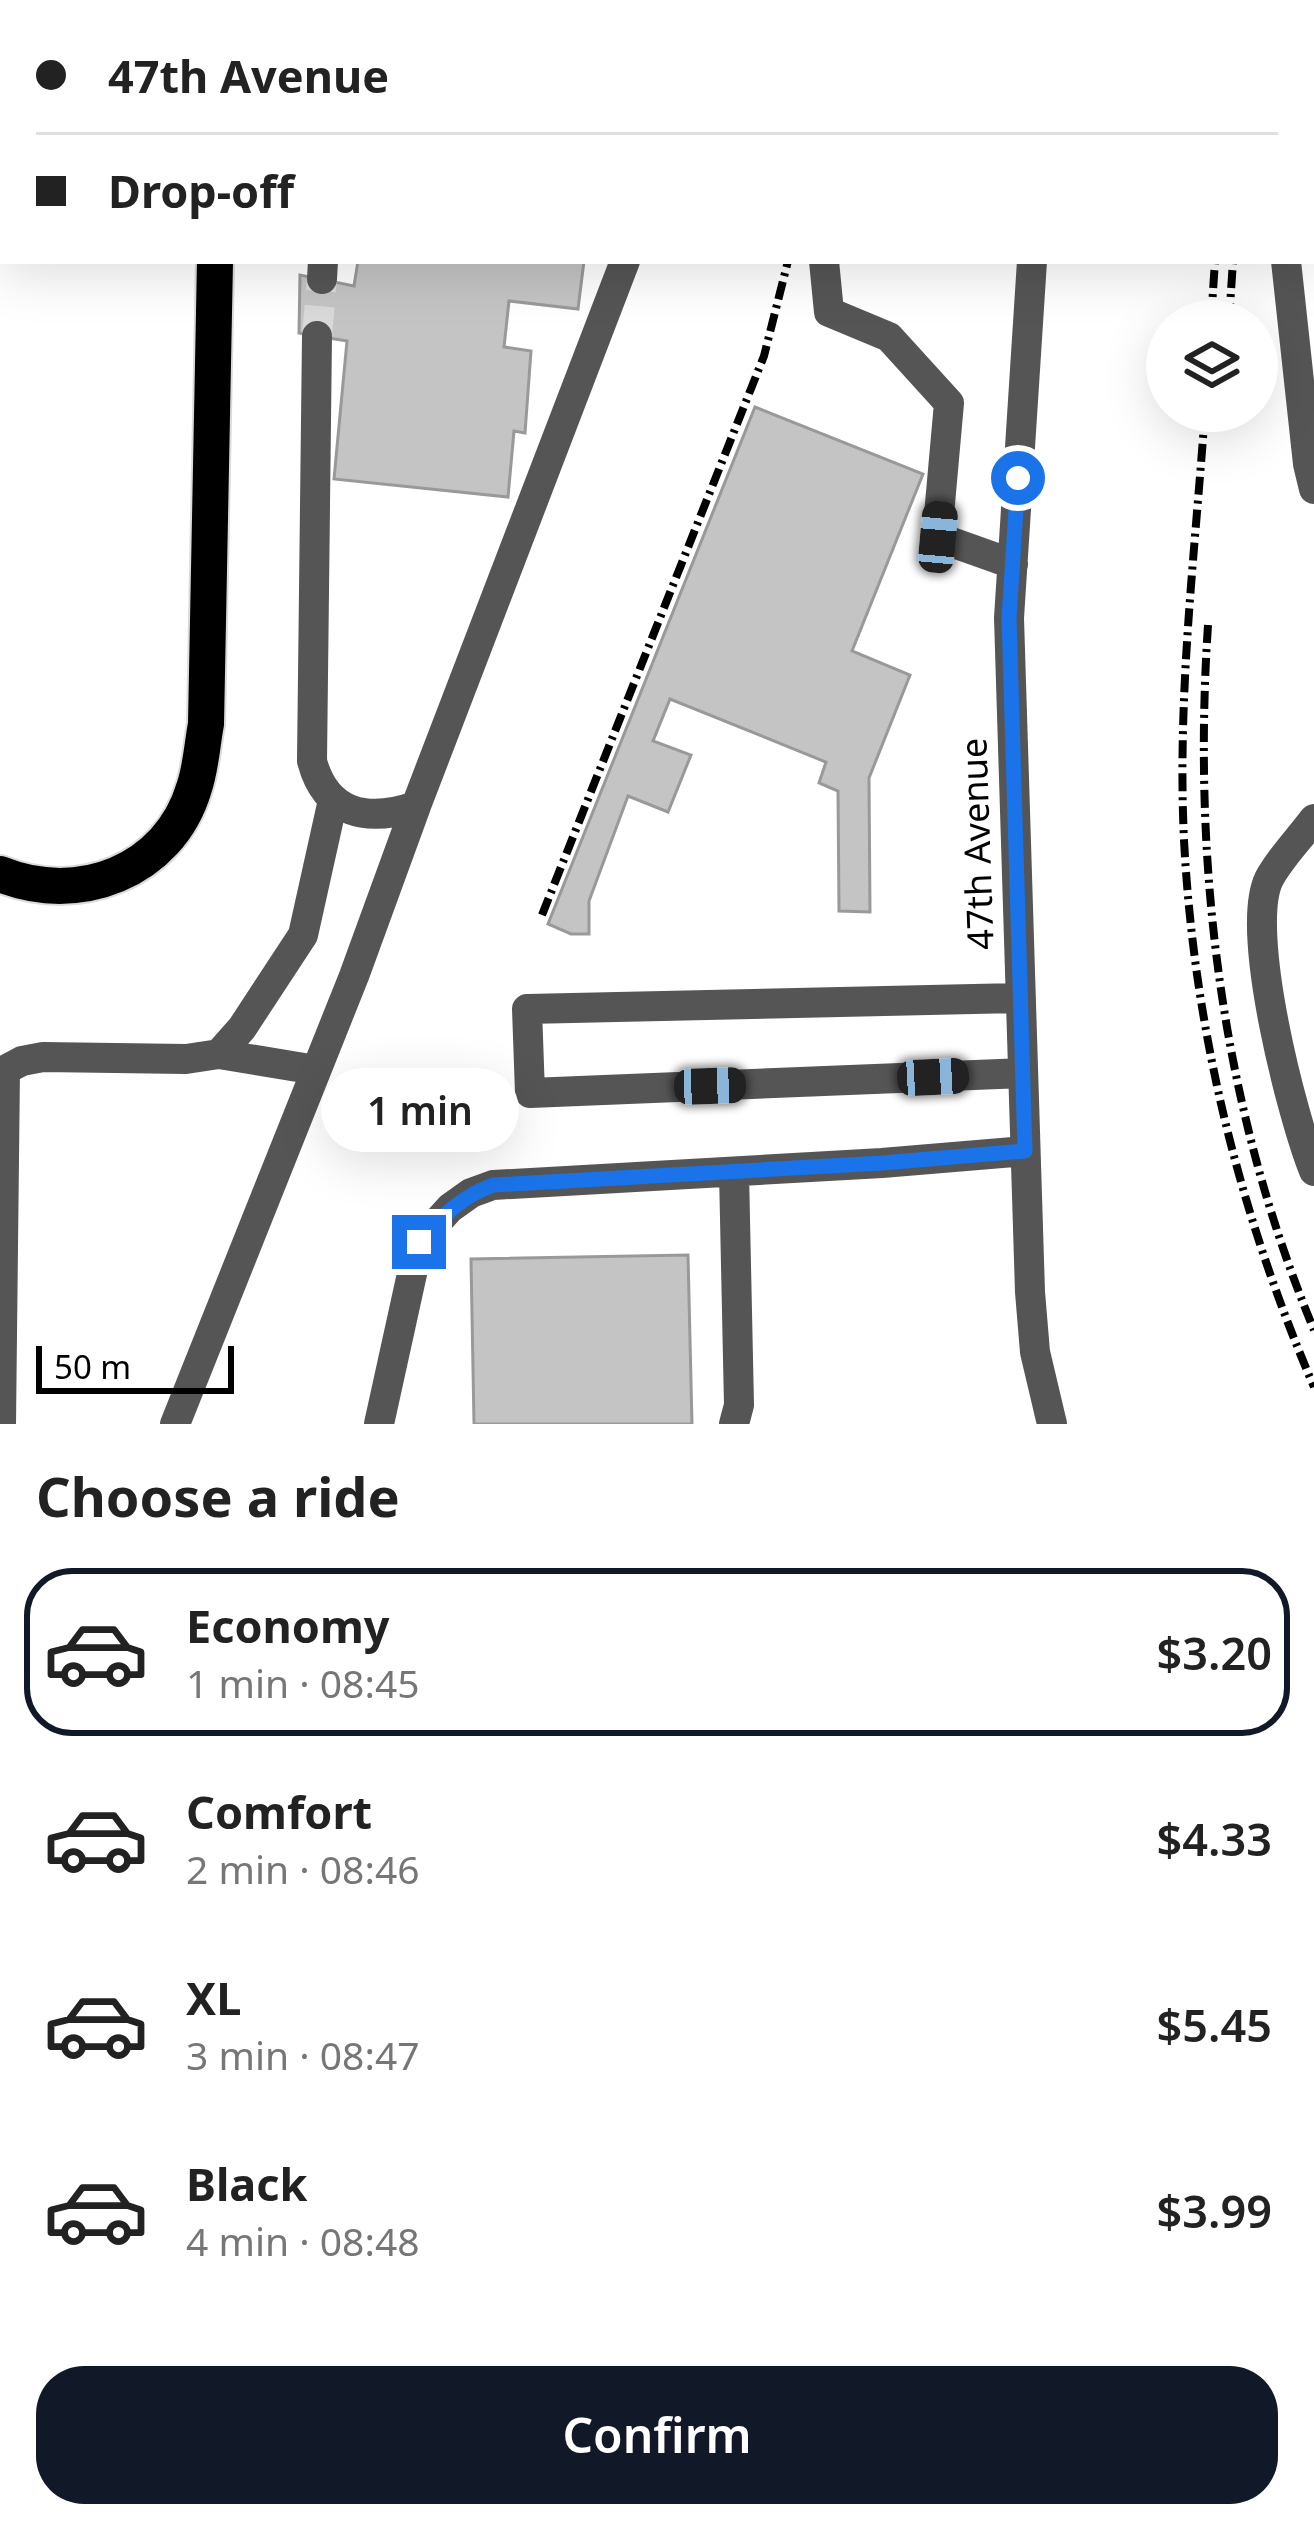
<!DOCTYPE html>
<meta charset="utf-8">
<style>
body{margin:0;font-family:"Noto Sans",sans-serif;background:#f6f6f6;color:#222;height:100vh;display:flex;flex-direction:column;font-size:45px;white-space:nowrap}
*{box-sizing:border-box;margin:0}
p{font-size:39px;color:#767676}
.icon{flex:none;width:66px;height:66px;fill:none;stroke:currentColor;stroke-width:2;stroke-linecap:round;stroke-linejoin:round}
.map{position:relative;height:1424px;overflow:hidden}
.drawer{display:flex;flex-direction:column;background:#fff;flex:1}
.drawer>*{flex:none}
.guide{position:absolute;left:0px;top:0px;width:1314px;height:264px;box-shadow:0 12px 48px #0002;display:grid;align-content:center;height:264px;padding:0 36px;background:#fff}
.fabs{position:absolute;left:1146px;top:300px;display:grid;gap:24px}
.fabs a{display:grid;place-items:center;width:132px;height:132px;border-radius:50%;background:#fff;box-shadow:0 12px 48px #0002;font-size:60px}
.scale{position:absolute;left:36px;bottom:30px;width:198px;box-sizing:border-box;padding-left:12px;border:6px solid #000;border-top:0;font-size:33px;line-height:42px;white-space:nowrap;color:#000;-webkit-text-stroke:9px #fff;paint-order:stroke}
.end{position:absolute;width:54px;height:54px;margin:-27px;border:15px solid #1a73e8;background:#fff;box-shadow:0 0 0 6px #fff}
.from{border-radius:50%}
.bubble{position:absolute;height:84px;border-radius:42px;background:#fff;box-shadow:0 12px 48px #0002;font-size:39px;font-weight:600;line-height:84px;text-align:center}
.car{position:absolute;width:36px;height:72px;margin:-36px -18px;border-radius:15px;box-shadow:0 0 9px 3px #0007;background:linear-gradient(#222 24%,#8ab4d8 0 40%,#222 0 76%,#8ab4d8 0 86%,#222 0)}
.guide b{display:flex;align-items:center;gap:42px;height:114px;font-size:45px}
.guide b+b{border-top:3px solid #e0e0e0}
.guide i{width:30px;height:30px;background:#222}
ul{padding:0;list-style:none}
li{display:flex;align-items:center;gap:36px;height:168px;margin:0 24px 18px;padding:0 12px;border:6px solid transparent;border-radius:48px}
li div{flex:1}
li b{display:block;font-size:45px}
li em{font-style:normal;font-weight:600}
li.selected{border-color:#111827}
li>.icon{width:108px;height:108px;stroke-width:1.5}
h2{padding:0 36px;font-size:54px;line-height:144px}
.cta{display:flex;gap:24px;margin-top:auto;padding:24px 36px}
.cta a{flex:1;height:138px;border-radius:48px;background:#111827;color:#fff;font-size:48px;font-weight:600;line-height:138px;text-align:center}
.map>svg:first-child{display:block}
.building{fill:#c4c4c4;stroke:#999;stroke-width:3}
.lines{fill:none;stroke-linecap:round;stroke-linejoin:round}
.minor-tunnel{stroke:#d9d9d9;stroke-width:30;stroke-dasharray:30 15;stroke-linecap:butt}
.highway-casing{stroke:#dbdbdb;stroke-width:40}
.minor{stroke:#555;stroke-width:30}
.highway{stroke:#000;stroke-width:36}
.rail{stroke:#000;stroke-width:8;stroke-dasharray:18 6 3 6;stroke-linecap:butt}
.route{stroke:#1a73e8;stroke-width:15}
.labels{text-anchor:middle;stroke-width:9;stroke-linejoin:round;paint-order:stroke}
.street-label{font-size:36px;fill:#000;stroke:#fff}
</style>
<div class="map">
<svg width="1314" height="1424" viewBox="0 0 1314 1424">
<rect width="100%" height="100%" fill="#fff"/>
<path class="building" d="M400 0H613L399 3Z
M358 261H584L578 309 509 301 504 347 531 351 525 433 514 431 508 497 334 479 347 341 299 333 300 275 354 286Z
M755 407 923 474 852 651 910 675 869 778 870 912 839 911 838 791 819 783 826 762 670 699 653 741 691 755 668 812 628 796 589 901V934H571L548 924Z
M688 1255 692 1424H474L471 1259Z"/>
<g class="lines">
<path class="minor-tunnel" d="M317 336 322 279"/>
<g class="highway-casing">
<path id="highway" d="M220 3 221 0
M0 874C78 906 169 872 194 788 201 768 202 745 206 724L215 261"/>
</g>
<path class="minor" d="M337 3V0
M657 3 658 0
M725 3 726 0
M1047 3V0
M824 261 829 312 889 337 949 403 937 537 1013 564
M1032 261 1009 618 1030 1292 1035 1352 1052 1424
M1286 261 1308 464 1314 489
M322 279 323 261
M317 336 312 761C326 814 367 823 416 806L625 261
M1314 819C1300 838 1280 858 1269 879 1244 930 1292 1116 1314 1171
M1020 998 527 1009 530 1093 1023 1073
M219 1054 242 1028 303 935 333 800
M1 1424 5 1070 22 1061 43 1057 186 1059 219 1054 316 1070
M175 1424 354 976 416 806
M379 1424 419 1242 450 1208 471 1193 493 1185 882 1163 1025 1151
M734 1424 739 1405 734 1172"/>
<use href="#highway" class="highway"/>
<path class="rail" d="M851 3 852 1
M1232 3V0
M1250 3V0
M1211 321 1215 261
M1229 321 1233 261
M1205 411C1195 553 1177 697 1184 840 1194 1030 1239 1212 1314 1387
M1208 625C1192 864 1221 1107 1314 1330
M542 915 764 356 788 261"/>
</g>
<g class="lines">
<path class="route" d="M419 1242C442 1217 460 1197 493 1185L882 1163 1025 1151 1009 618 1018 478"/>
</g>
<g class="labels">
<g class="street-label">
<text transform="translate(977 844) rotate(-92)" y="13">47th Avenue</text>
</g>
</g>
</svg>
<div class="fabs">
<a><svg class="icon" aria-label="layers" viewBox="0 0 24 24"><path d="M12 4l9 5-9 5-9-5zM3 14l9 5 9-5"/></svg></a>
</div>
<div class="scale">50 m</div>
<i class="end from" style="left:1018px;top:478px"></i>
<i class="end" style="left:419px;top:1242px"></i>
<div class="bubble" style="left:321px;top:1068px;width:198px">1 min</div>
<i class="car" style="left:938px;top:537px;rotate:5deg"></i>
<i class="car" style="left:933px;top:1077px;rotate:87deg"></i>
<i class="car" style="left:710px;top:1086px;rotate:88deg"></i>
<div class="guide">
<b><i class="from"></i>47th Avenue</b>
<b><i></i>Drop-off</b>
</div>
</div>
<section class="drawer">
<h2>Choose a ride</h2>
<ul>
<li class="selected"><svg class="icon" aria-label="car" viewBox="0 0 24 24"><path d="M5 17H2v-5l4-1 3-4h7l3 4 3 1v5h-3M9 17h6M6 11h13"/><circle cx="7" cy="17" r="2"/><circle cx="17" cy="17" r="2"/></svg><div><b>Economy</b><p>1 min · 08:45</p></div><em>$3.20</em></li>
<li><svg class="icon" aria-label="car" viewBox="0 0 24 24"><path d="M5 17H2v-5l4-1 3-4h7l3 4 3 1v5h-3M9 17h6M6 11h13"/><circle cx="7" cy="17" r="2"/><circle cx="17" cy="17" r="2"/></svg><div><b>Comfort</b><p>2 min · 08:46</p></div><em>$4.33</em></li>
<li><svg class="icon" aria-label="car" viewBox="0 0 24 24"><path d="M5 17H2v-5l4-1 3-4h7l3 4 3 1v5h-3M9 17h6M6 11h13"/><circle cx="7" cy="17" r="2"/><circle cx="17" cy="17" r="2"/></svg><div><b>XL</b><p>3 min · 08:47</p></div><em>$5.45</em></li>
<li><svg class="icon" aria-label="car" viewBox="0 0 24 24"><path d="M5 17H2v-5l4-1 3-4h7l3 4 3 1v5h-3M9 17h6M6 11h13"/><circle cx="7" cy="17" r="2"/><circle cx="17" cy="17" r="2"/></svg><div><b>Black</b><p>4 min · 08:48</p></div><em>$3.99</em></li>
</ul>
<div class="cta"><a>Confirm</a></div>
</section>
